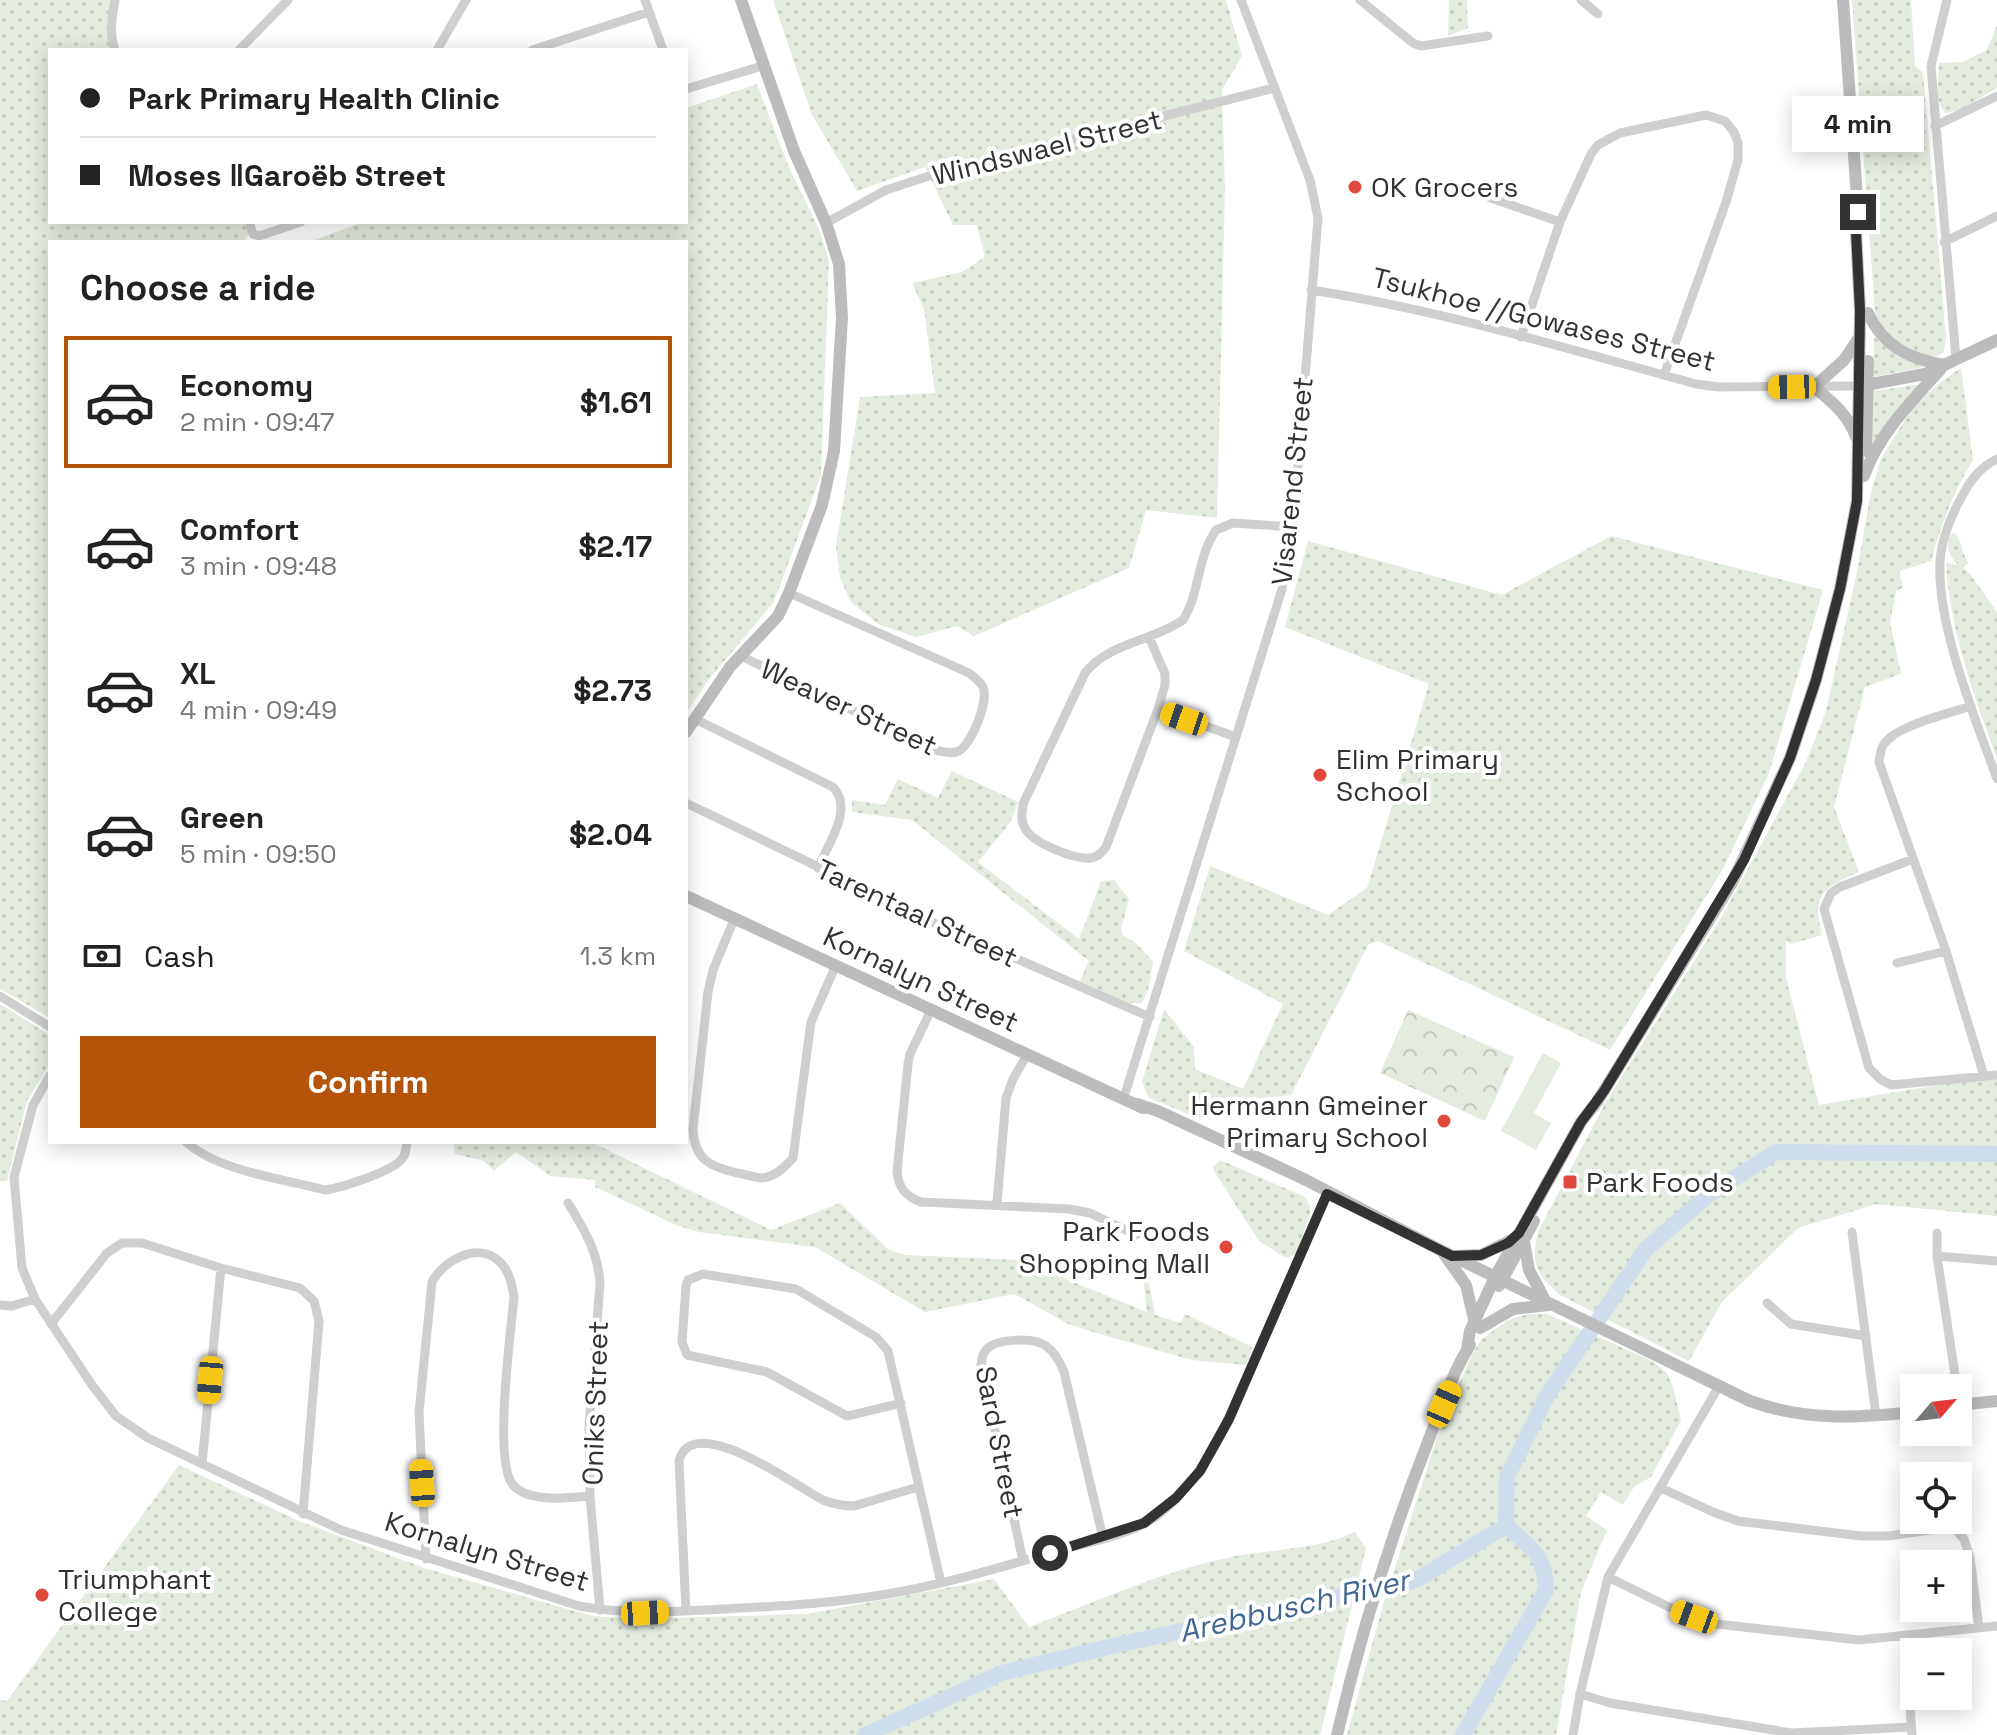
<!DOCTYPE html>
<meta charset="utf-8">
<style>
body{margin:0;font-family:"Space Grotesk",sans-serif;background:#f6f6f6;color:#222;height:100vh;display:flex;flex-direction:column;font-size:30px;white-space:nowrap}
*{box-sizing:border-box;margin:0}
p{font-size:26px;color:#767676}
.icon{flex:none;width:44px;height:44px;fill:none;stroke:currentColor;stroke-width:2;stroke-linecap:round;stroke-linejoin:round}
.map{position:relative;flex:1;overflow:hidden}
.drawer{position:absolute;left:48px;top:240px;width:640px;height:904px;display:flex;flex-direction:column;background:#fff;border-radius:0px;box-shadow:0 4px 20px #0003}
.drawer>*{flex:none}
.top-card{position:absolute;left:48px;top:48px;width:640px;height:176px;border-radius:0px;box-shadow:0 4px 20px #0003;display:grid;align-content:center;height:176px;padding:0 32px;background:#fff}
.needle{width:52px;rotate:62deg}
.controls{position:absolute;left:1900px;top:1374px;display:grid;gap:16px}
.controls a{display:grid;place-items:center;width:72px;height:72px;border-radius:0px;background:#fff;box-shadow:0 4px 20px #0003;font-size:40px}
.end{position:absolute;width:36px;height:36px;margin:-18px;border:10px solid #323232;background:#fff;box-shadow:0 0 0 4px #fff}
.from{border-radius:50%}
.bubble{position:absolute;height:56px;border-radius:0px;background:#fff;box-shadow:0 4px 20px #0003;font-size:26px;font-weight:700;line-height:56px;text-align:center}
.car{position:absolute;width:24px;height:48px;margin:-24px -12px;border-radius:10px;box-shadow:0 0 6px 2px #0007;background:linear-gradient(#f5c518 24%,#345 0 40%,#f5c518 0 76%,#345 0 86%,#f5c518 0)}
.top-card b{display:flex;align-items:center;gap:28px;height:76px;font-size:30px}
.top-card b+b{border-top:2px solid #e0e0e0}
.top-card i{width:20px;height:20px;background:#222}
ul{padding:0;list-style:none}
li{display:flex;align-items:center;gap:24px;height:132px;margin:0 16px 12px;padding:0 16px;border:4px solid transparent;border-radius:0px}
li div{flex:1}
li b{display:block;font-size:30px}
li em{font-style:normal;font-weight:700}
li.selected{border-color:#b45309}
li>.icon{width:72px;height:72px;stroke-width:1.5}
h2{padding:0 32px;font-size:36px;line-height:96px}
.pay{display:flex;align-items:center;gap:20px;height:88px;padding:0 32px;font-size:30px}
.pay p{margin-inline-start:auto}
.primary-button{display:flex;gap:16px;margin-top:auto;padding:16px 32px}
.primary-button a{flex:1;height:92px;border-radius:0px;background:#b45309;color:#fff;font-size:32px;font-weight:700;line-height:92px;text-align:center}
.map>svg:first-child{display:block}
.grass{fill:url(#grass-dots)}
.park{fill:url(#park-crowns)}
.pitch{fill:#e4ebdf}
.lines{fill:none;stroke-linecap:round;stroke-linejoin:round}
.river{stroke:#cfdded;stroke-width:16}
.street{stroke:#cfcfcf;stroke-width:9}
.secondary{stroke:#bcbcbc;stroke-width:12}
.route{stroke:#323232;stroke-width:10}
.poi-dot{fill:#e1493d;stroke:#fff;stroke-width:3}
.labels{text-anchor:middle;stroke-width:8;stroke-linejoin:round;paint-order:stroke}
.street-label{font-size:28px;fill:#323232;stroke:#fff}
.poi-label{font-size:28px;fill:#323232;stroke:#fff;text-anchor:start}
.water-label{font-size:30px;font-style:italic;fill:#416794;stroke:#fff}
</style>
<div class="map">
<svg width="1997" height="1735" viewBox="0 0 1997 1735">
<defs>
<pattern id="grass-dots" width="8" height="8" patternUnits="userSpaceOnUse" patternTransform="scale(2)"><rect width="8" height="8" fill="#e4ebdf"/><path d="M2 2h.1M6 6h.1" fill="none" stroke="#c4cac0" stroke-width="1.8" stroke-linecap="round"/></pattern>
<pattern id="park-crowns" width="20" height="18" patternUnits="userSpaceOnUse" patternTransform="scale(2)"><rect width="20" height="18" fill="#e4ebdf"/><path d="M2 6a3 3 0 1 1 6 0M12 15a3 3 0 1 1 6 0" fill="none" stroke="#c4cac0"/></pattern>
</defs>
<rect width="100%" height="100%" fill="#fff"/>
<path class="grass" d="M0 0H115V50H50V222H249L251 231 243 242H50V1018L0 989Z
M773 0H1226L1242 56 1222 90 1225 188 1217 518 1146 510 1129 568 974 636 957 626 916 637 878 624 850 601 840 577 836 546 860 397 935 393 924 309 912 283 962 272 985 257 977 225H953L925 167 857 191 812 115Z
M1449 0H1467L1468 28 1448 36Z
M1852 0H1911L1915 66 1923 72 1946 337 1944 352C1919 371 1883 334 1875 311Z
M1997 25V88L1960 110 1946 113C1933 102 1939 79 1939 63L1963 62 1987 50Z
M757 84 788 165 821 234 829 261 821 475 774 602 710 678 686 713V242H309L363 222H686V108Z
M1874 336C1891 354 1905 362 1929 366L1874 377Z
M1961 368 1973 460C1953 492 1941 525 1931 561L1899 571 1903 587 1896 592 1890 622 1901 674 1865 687 1834 807 1859 872C1824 888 1811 893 1822 935L1791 944 1786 940V978L1819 1105 1997 1075V1216L1876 1204 1798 1228 1722 1302 1689 1361 1560 1295C1535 1273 1531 1264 1538 1232L1604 1105 1721 918 1806 762 1826 711 1856 577 1871 492 1881 459 1913 407 1938 384Z
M1922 384 1868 458 1873 391Z
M1952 533 1956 534C1961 543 1963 554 1968 563L1963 568 1970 574 1997 612V759C1974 695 1950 631 1946 563L1960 566C1950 559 1944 545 1952 533Z
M1611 536 1823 590 1769 773 1723 869 1610 1050 1378 941 1368 945 1291 1095 1255 1099 1200 1119 1149 1098 1142 1082 1164 1009 1194 1047 1195 1069 1243 1089 1283 1004 1184 951 1210 866 1328 915 1367 888 1429 684 1285 627 1308 541 1502 595Z
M952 771 1018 802 1010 823 978 862 1079 939 1101 881 1114 880 1129 899 1121 929 1123 935 1137 944 1153 962 1148 990 1142 1003H1128L1080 981 1089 961 912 820 852 812V800L885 805 898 779 938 798Z
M0 1004 50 1035V1064L27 1101 7 1181H0Z
M454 1142H591L771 1230 840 1203 889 1250 905 1255 1019 1260 1147 1312 1142 1267H1146L1155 1315 1181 1323 1185 1314 1252 1347 1247 1365 1192 1360 1100 1334 1068 1324 1014 1294 925 1312 815 1247 699 1232 676 1225 595 1187V1180L550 1176 516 1152 494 1171 484 1161 455 1154Z
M1220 1160 1305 1197 1310 1207V1213L1297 1253 1286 1258 1259 1241 1214 1171 1213 1167Z
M1529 1314H1547L1652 1361 1667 1373 1673 1387 1681 1420 1651 1477 1634 1487 1623 1505 1601 1492 1586 1516 1607 1530 1581 1592 1556 1735H1347L1383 1605 1440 1428 1472 1354 1482 1339 1508 1320Z
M179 1465 299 1521 424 1568 592 1616 639 1619 807 1614 994 1579 1029 1627C1093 1603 1156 1574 1222 1559 1266 1548 1313 1552 1355 1532L1366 1548 1320 1735H0V1700L7 1701Z"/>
<path class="park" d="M1408 1010 1514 1057 1485 1121 1380 1073Z"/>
<path class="pitch" d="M1543 1053 1561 1063 1534 1113 1551 1123 1536 1150 1501 1131Z"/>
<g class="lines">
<path class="river" d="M865 1735 1002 1673 1117 1645 1416 1580 1506 1526 1507 1477 1548 1394 1646 1249 1708 1195 1776 1152 1997 1154
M1463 1735 1546 1590C1545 1555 1531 1547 1506 1526"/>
<path class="street" d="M645 0 663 50
M1360 0 1413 43 1421 46 1488 36
M1581 0 1598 14
M1947 0 1931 66 1956 359
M115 50C109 33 112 17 115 0
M239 50 288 0
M437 50 466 0
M532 50 649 12
M686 89 762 66
M1935 126 1997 96
M1468 190 1560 222
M249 222 253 234 259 236 301 222
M826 223 886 190 932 175 1274 88
M1944 242 1997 216
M1311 290C1441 310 1569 349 1696 384L1718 387 1860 386
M1521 337 1560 222 1591 154 1598 145 1620 133 1706 115 1725 121 1734 132 1738 143V160L1726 202 1664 375
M1997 459C1979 468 1970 481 1961 498 1951 516 1941 541 1940 562 1937 626 1975 718 1997 779
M1149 637 1165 674V685L1158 709 1106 847C1102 852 1098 857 1091 858 1075 860 1034 843 1026 830 1020 821 1022 814 1023 804L1085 673C1108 643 1153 641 1183 620 1200 593 1197 557 1216 530L1233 523 1293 527
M741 656 934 750C942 751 952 755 959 751 972 743 989 701 983 687 980 681 974 677 969 673L789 593
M1971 706C1948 714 1897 725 1884 744 1880 750 1880 756 1879 762L1946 951 1984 1076
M1158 709 1236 737
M695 719 833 787C854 809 828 844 818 868
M686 803 937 924 1150 1017
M1913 859 1840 887 1831 893 1824 909 1869 1068 1880 1079 1891 1085 1997 1075
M735 917 713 970 708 992 693 1129C694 1160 711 1167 737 1173 745 1174 755 1178 762 1178 775 1177 785 1167 793 1158L811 1022 836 965
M1897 963 1946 951
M0 996 50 1027
M931 1010 910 1054 908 1064 897 1172C899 1188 905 1196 921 1202L1069 1209 1090 1213 1136 1235
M50 1075 33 1105 14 1177 22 1268 35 1299 92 1385 116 1416 148 1438 341 1530 579 1606C628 1615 675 1612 724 1609 782 1606 841 1603 898 1592 952 1582 1005 1566 1057 1551 1088 1542 1127 1536 1154 1518 1182 1498 1202 1469 1219 1439L1327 1194
M1124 1097 1282 589 1293 527 1318 218 1310 180 1241 0
M186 1142C220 1172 281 1178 325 1190 341 1188 390 1172 401 1160 406 1155 406 1149 407 1142
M568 1203C584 1229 598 1252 600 1283L589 1426 590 1496 600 1610
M997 1203 1006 1098 1013 1079 1027 1055
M1852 1232 1876 1416
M1937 1233V1256L1957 1388
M1937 1256 1997 1261
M1767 1303 1791 1324 1866 1336
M0 1305 12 1306 35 1299
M51 1324 107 1253 122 1243H142L221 1268 300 1288 314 1301 319 1321 303 1514
M901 1403 847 1416 767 1372 687 1355 682 1342 686 1286 688 1280 703 1274 796 1289 876 1337 888 1351 941 1583
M202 1464 221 1268
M1661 1488 1713 1512 1738 1521 1861 1536H1888L1943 1528 1956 1530 1964 1539 1970 1557 1979 1628
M426 1559 419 1412 432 1282C443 1261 477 1241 499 1261 509 1270 512 1284 514 1297 511 1331 493 1462 513 1485 529 1503 569 1498 590 1496
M1023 1561 981 1365C982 1358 983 1351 989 1347 1000 1339 1034 1337 1046 1346 1055 1352 1060 1362 1064 1372L1103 1538
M1608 1577 1673 1609 1717 1624 1859 1640 1997 1626
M686 1611 679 1461C692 1408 800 1489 823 1500 833 1504 843 1506 854 1506L918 1487
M1905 1637 1912 1735
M1580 1694 1610 1703 1791 1733 1911 1727
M1573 1735 1580 1694 1608 1577 1719 1386"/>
<path class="secondary" d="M1868 313C1884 347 1909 359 1945 365
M1861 386 1925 374 1997 340
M1856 437C1848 414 1832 402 1814 387L1844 360 1859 338
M1866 451 1868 361
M1864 476C1879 434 1910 403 1940 370
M686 732 730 667 778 616 789 593 822 505 834 451 842 318 839 264 826 223 794 151 741 0
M686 896 1143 1108
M1137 1104 1158 1111 1306 1180 1442 1251 1750 1401C1805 1421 1857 1418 1914 1412
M1524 1242 1529 1270 1546 1302
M1444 1254 1466 1285 1474 1319
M1455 1256 1481 1255 1513 1239
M1499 1286 1534 1221
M1480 1328 1513 1309 1549 1305
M1467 1349 1470 1331 1495 1277 1581 1122 1597 1102 1733 881 1790 758 1816 680 1840 589 1857 501 1860 311 1856 232 1858 212 1843 0
M1958 1405 1997 1401
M1337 1735C1360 1637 1389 1541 1426 1447 1439 1414 1451 1375 1470 1345"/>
</g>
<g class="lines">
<path class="route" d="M1050 1553 1144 1523 1176 1498 1200 1471 1229 1419 1327 1194 1452 1256 1481 1255 1508 1243 1519 1233 1581 1122 1604 1091 1744 860 1790 758 1816 680 1840 589 1857 501 1860 311 1856 232 1858 212"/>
</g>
<g class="poi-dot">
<circle cx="1355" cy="187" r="8"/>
<circle cx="1320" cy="775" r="8"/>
<circle cx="1444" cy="1121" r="8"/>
<rect x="1562" y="1174" width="16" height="16" rx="4"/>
<circle cx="1226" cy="1247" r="8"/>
<circle cx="42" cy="1595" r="8"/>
</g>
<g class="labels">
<g class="street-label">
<text transform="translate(1047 147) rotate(-14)" y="10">Windswael Street</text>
<text transform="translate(1544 319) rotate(14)" y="10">Tsukhoe //Gowases Street</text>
<text transform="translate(1292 481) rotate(-84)" y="10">Visarend Street</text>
<text transform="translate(849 707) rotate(25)" y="10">Weaver Street</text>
<text transform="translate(917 913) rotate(25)" y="10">Tarentaal Street</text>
<text transform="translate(921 979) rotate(25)" y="10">Kornalyn Street</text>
<text transform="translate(595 1403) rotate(-88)" y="10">Oniks Street</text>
<text transform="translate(1000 1442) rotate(79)" y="10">Sard Street</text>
<text transform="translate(487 1551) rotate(17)" y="10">Kornalyn Street</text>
</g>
<g class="poi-label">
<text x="1371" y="197">OK Grocers</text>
<text x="1336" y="769">Elim Primary<tspan x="1336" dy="32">School</tspan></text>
<text x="1428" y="1115" text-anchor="end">Hermann Gmeiner<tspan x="1428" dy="32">Primary School</tspan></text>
<text x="1586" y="1192">Park Foods</text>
<text x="1210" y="1241" text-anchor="end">Park Foods<tspan x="1210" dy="32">Shopping Mall</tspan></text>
<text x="58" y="1589">Triumphant<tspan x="58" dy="32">College</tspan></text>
</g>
<g class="water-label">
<text transform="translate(1294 1606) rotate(-13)" y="10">Arebbusch River</text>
</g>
</g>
</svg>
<div class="controls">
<a><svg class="needle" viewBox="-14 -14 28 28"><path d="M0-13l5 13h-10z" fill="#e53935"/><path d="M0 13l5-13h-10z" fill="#767676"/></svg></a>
<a><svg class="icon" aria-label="locate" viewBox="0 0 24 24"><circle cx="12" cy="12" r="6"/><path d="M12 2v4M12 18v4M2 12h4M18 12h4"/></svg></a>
<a>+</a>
<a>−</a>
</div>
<i class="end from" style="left:1050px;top:1553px"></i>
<i class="end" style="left:1858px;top:212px"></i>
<div class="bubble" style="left:1792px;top:96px;width:132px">4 min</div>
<i class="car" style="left:1792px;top:387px;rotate:269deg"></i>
<i class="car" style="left:1184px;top:719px;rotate:289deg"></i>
<i class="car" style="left:210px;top:1380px;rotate:185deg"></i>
<i class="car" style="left:1444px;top:1404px;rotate:24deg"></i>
<i class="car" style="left:422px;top:1483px;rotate:356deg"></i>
<i class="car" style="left:645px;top:1613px;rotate:87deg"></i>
<i class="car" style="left:1694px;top:1617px;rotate:290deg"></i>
<div class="top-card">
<b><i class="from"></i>Park Primary Health Clinic</b>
<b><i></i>Moses ǁGaroëb Street</b>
</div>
<section class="drawer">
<h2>Choose a ride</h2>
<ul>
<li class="selected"><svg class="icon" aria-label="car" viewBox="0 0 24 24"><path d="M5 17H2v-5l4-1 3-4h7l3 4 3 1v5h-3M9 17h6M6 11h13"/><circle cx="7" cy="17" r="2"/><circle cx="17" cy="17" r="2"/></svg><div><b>Economy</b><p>2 min · 09:47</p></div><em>$1.61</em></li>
<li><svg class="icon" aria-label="car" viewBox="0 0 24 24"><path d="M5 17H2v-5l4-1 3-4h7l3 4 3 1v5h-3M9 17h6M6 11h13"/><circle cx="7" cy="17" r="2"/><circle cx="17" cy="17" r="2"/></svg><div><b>Comfort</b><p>3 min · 09:48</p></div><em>$2.17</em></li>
<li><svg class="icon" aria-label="car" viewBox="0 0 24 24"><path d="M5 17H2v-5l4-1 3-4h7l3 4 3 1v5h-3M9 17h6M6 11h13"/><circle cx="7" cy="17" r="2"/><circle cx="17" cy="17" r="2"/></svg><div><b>XL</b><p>4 min · 09:49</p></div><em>$2.73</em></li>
<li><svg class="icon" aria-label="car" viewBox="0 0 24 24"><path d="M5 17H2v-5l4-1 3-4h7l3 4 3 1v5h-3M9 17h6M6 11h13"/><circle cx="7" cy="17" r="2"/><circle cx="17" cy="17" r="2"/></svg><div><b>Green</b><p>5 min · 09:50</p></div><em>$2.04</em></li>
</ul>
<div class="pay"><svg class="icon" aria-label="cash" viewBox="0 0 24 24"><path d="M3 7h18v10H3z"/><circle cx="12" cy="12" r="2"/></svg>Cash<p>1.3 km</p></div>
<div class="primary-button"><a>Confirm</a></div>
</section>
</div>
